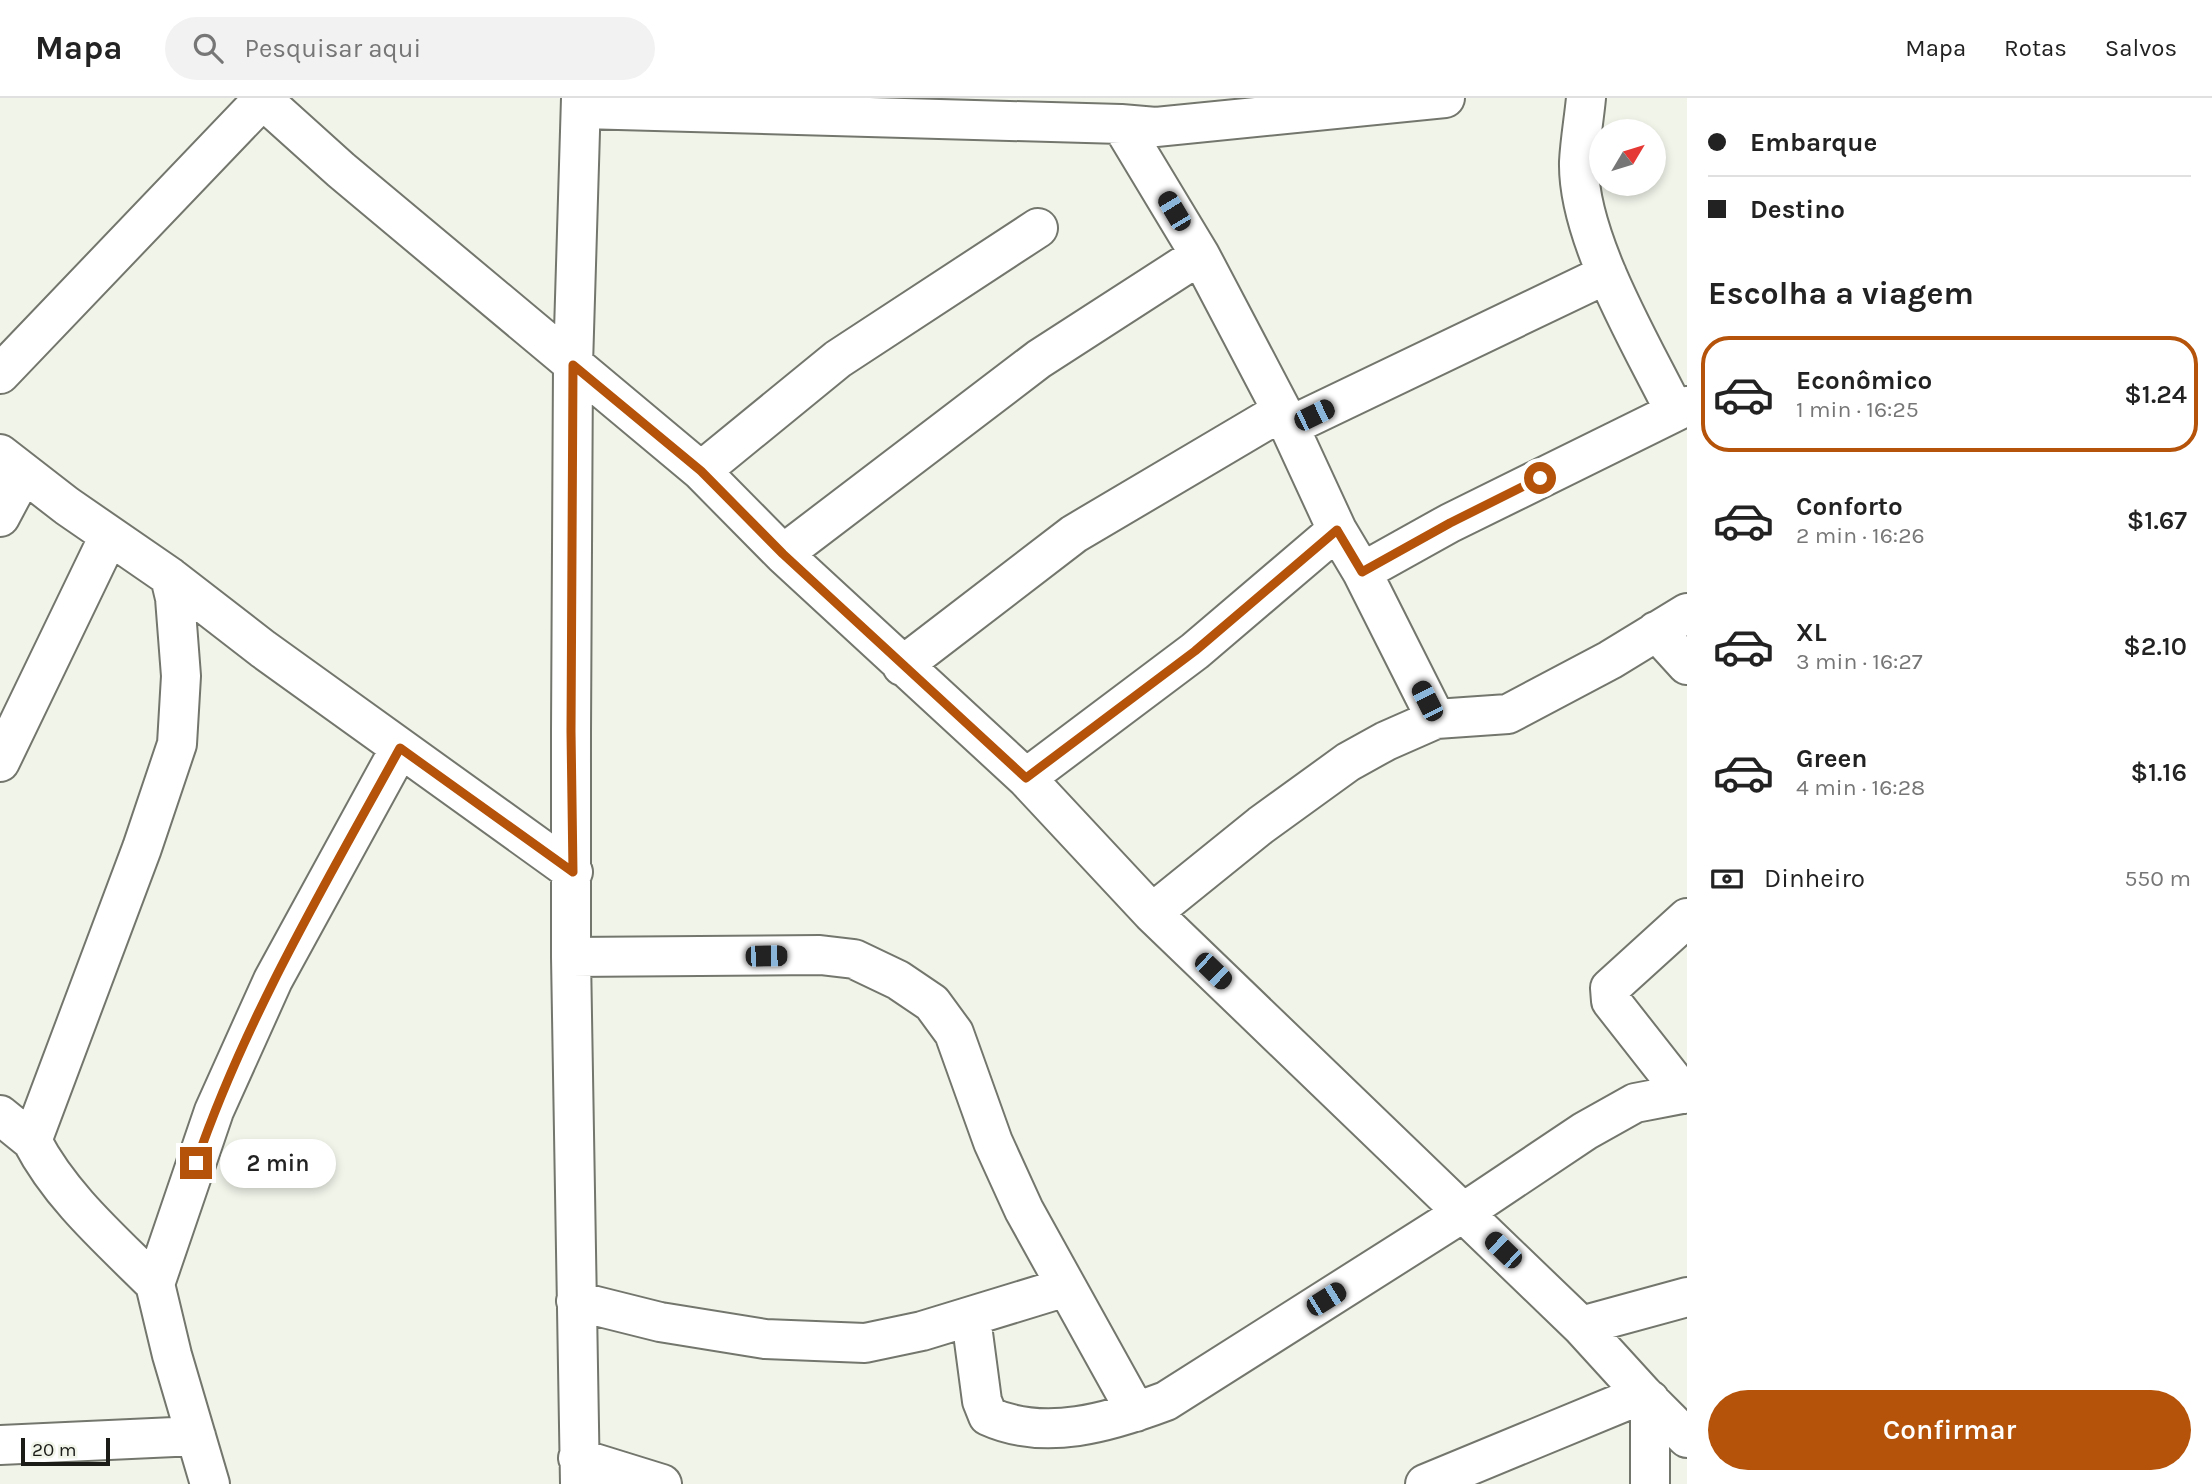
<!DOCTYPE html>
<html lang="pt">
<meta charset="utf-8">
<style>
body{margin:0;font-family:Karla,sans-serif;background:#f2f2f2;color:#222;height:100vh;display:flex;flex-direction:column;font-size:26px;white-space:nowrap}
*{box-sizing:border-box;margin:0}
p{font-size:23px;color:#767676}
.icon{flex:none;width:38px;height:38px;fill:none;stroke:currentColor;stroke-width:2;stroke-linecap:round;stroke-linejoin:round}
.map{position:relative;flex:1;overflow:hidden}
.details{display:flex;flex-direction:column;background:#fff;width:525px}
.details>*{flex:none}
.top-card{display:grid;align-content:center;height:154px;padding:0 21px;background:#fff}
.needle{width:46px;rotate:52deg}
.buttons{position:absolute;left:1589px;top:21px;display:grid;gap:14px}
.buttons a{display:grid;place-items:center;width:77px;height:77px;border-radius:50%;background:#fff;box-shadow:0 4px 10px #0003;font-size:35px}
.scale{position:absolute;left:21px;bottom:18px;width:89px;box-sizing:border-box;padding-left:7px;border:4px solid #1b1c18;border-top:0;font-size:19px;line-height:24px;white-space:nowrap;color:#1b1c18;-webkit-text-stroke:5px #f0f4e9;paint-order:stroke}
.end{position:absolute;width:32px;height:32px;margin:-16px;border:9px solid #b45309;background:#fff;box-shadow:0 0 0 4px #fff}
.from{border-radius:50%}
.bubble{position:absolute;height:49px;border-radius:24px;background:#fff;box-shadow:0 4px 10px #0003;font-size:23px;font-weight:600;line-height:49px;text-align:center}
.car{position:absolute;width:21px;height:42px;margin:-21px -10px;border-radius:9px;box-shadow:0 0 5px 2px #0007;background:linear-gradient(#222 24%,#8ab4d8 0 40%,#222 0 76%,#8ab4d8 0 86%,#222 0)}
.top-card b{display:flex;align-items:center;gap:24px;height:66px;font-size:26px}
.top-card b+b{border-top:2px solid #e0e0e0}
.top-card i{width:18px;height:18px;background:#222}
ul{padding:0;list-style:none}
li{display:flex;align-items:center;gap:21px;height:116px;margin:0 14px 10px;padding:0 7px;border:4px solid transparent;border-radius:28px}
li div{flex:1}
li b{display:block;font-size:26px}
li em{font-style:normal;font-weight:600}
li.active{border-color:#b45309}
li>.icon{width:63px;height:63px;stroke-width:1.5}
h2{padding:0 21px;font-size:32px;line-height:84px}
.pay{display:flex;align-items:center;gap:18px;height:77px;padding:0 21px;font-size:26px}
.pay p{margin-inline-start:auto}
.cta{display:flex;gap:14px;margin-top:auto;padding:14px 21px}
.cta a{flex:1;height:80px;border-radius:42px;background:#b45309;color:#fff;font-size:28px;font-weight:600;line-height:80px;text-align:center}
header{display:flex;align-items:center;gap:42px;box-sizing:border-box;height:98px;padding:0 35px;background:#fff;border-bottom:2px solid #e0e0e0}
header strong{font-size:33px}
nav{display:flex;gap:38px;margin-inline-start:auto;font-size:24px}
.search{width:490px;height:63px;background:#f2f2f2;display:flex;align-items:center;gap:18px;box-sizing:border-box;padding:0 24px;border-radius:38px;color:#767676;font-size:26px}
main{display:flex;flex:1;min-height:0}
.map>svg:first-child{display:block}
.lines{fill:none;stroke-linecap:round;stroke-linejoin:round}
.minor-casing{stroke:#73766c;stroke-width:42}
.minor{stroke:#fff;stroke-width:38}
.route{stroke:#b45309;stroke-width:9}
</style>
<header>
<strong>Mapa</strong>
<div class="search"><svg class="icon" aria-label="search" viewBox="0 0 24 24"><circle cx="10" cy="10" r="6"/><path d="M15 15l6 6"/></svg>Pesquisar aqui</div>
<nav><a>Mapa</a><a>Rotas</a><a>Salvos</a></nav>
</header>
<main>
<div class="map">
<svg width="1687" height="1386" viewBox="0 0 1687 1386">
<rect width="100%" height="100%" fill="#f0f4e9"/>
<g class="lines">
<g class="minor-casing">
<path id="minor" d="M261 0 341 72 701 373 783 456 1026 680 1152 815 1581 1228 1643 1296 1687 1340
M1586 0C1584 21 1580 43 1579 64 1577 139 1641 245 1674 312
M582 11 1121 26 1156 29 1445 0
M1121 26 1200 157 1282 313 1337 432 1362 474 1436 621
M0 276 263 1
M1290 328 1607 176
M0 356 67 408 170 479 263 551 573 774
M701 373 838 261 1038 130
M0 419 23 376
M783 456 1039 261 1200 157
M1362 474 1450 425 1687 308
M1656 533 1687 567
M902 568 1074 436 1282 313
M0 664 109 438
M1026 680 1195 553 1337 432
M1152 815 1261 727 1348 664 1386 643 1436 621 1508 616 1610 562 1687 515
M571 859 820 857 854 861 898 882 932 905 954 935 993 1044 1024 1112 1136 1314
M1684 996 1611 903 1610 890 1687 820
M0 1017 32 1043
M155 1186C111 1142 61 1099 32 1043L142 750 177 646 181 578 175 500 170 479
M576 1203 660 1224 765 1241 865 1245 922 1233 1066 1189
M971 1220 982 1303 988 1318C1045 1344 1110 1324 1166 1303L1464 1114 1585 1033 1635 1005 1687 995
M1581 1228 1687 1199
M1650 1302V1386
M0 1347 196 1338
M578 1360 662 1386
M210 1386 172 1257 155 1186 214 1013 273 882 400 650
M580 1386 571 859V633L573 267 581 0
M1425 1386 1643 1296"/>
</g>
<use href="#minor" class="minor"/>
</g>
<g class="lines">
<path class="route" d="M196 1065C246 919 326 785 400 650L573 774 571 633 573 267 701 373 783 456 1026 680 1195 553 1337 432 1362 474 1450 425 1540 380"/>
</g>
</svg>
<div class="buttons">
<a><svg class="needle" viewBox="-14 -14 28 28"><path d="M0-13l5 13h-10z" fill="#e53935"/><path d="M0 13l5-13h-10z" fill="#767676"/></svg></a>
</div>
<div class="scale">20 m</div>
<i class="end from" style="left:1540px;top:380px"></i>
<i class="end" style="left:196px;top:1065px"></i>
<div class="bubble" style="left:220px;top:1041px;width:116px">2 min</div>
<i class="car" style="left:1174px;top:113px;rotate:329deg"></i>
<i class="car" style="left:1314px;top:317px;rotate:64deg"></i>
<i class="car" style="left:1427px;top:603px;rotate:333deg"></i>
<i class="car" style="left:766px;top:858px;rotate:89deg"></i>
<i class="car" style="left:1213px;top:873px;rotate:134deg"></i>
<i class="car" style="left:1503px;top:1152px;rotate:314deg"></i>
<i class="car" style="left:1326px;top:1201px;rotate:58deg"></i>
</div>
<section class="details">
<div class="top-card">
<b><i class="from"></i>Embarque</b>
<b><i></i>Destino</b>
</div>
<h2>Escolha a viagem</h2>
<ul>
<li class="active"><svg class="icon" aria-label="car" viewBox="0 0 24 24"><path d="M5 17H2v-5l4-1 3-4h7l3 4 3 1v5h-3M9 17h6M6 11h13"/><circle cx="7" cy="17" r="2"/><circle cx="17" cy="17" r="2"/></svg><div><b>Econômico</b><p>1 min · 16:25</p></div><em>$1.24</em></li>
<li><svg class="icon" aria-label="car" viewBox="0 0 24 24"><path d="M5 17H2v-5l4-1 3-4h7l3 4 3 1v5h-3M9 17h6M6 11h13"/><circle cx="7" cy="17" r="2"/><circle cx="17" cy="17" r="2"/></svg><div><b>Conforto</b><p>2 min · 16:26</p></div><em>$1.67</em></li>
<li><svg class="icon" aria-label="car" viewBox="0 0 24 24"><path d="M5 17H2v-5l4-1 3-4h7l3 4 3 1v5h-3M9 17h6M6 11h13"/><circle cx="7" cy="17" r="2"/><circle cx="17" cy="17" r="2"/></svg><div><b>XL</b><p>3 min · 16:27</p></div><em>$2.10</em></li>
<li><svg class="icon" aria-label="car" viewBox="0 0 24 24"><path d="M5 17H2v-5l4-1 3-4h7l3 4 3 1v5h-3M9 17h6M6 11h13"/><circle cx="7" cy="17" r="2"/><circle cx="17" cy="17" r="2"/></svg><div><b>Green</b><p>4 min · 16:28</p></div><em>$1.16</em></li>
</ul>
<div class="pay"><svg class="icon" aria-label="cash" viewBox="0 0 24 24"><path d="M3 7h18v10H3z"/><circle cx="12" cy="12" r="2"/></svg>Dinheiro<p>550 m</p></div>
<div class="cta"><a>Confirmar</a></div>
</section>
</main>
